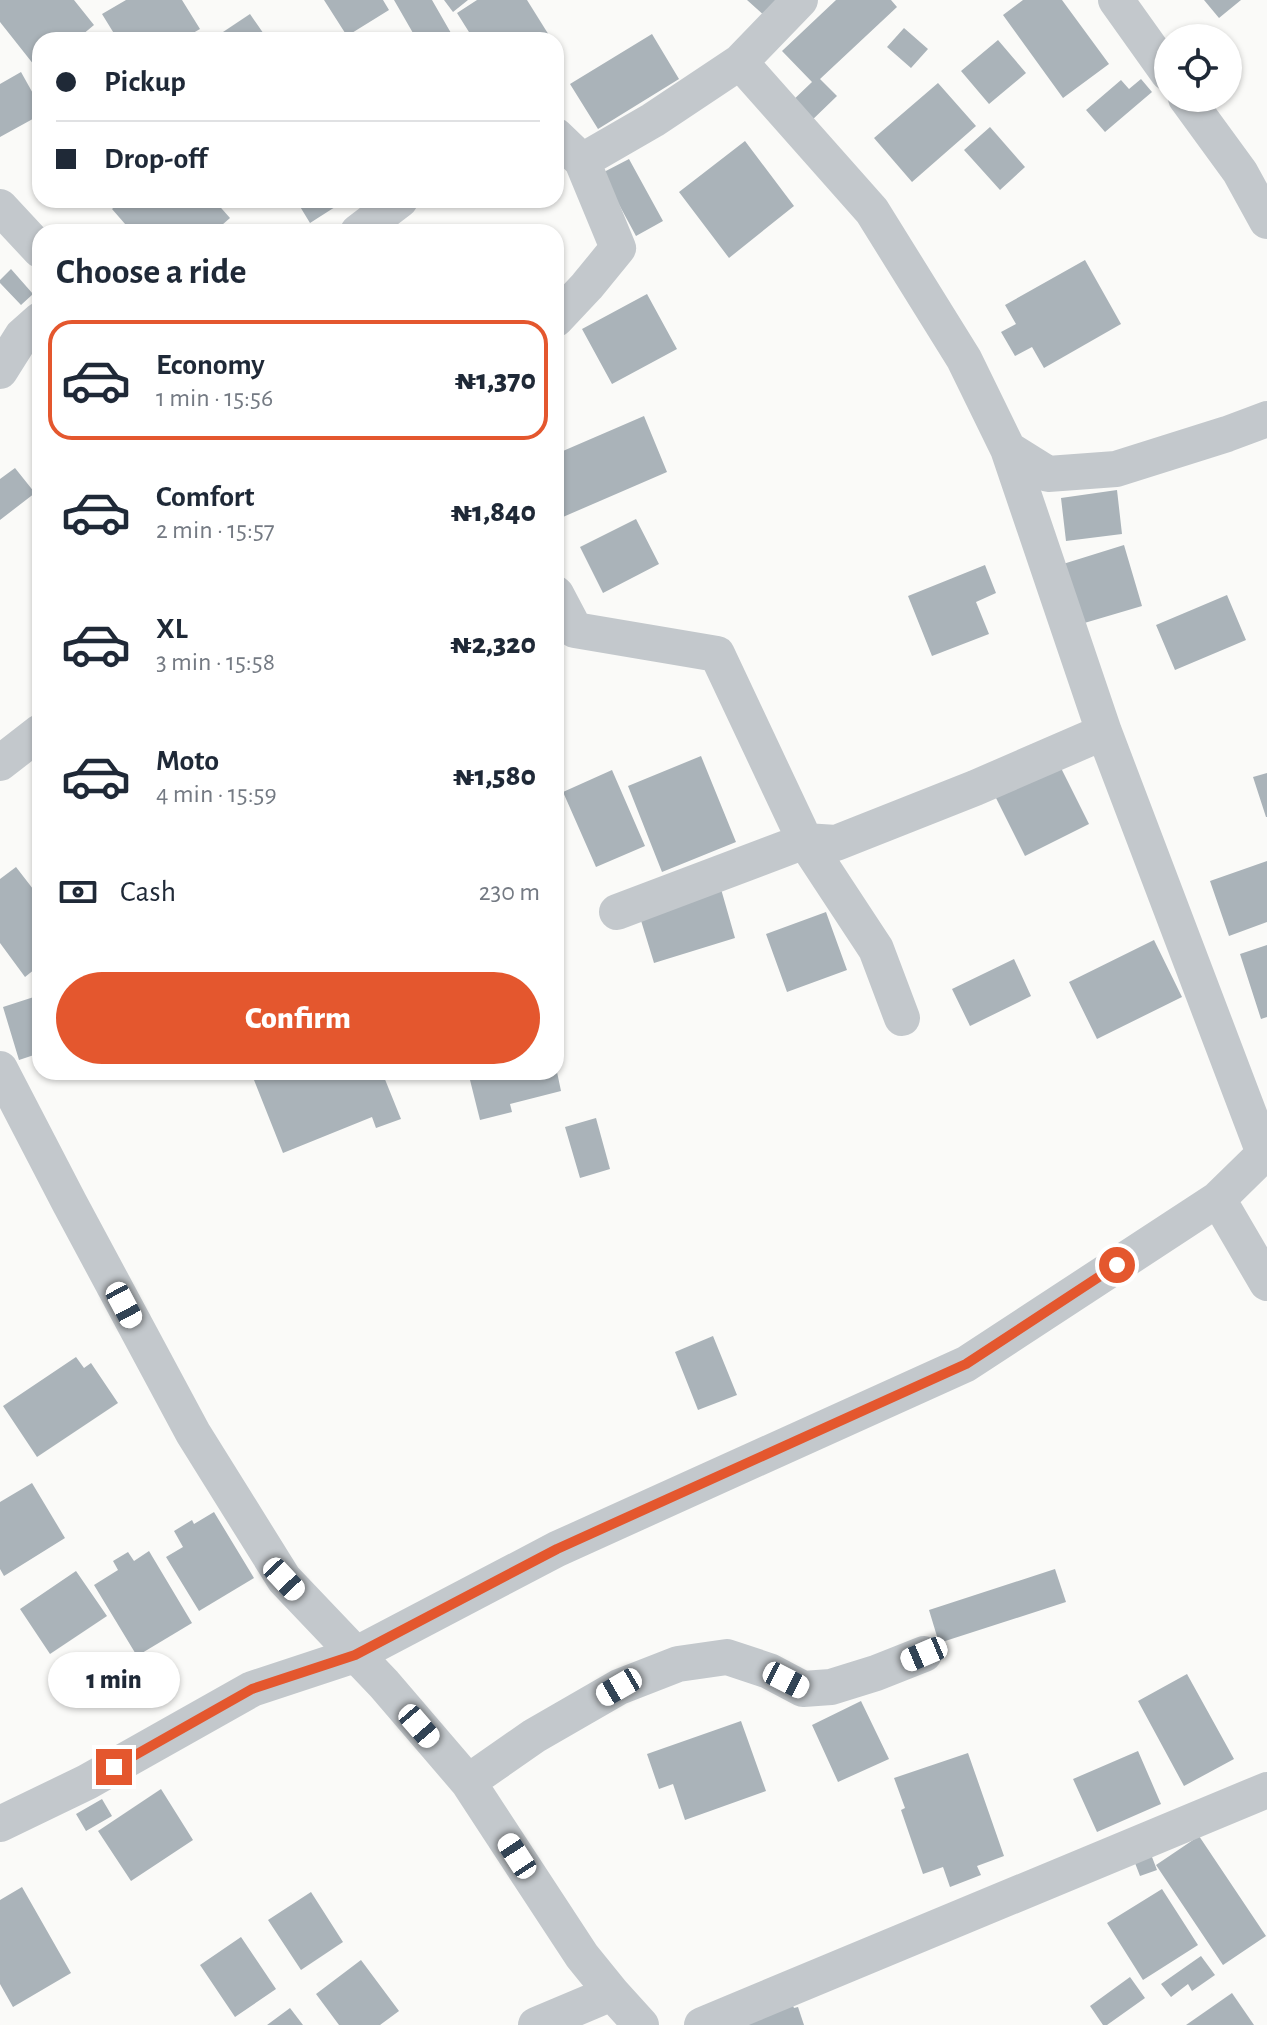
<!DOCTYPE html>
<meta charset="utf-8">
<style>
body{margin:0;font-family:"Alegreya Sans",sans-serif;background:#f2f2f3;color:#1f2937;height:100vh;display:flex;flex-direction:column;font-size:30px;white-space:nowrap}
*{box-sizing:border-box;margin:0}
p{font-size:26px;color:#747a83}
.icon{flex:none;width:44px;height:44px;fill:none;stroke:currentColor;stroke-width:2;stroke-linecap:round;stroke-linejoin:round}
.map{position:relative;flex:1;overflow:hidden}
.sheet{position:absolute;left:32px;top:224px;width:532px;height:856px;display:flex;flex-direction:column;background:#fff;border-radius:24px;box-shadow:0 2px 6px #0004}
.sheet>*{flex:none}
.banner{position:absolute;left:32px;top:32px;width:532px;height:176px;border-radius:24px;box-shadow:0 2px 6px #0004;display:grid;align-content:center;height:176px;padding:0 24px;background:#fff}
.buttons{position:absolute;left:1154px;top:24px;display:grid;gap:16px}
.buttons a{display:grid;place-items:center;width:88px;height:88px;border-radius:50%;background:#fff;box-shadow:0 2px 6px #0004;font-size:40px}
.end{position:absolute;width:36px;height:36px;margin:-18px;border:10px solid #e4572e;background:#fff;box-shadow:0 0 0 4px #fff}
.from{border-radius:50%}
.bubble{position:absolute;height:56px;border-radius:28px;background:#fff;box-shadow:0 2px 6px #0004;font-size:26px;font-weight:800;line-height:56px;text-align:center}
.car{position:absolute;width:24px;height:48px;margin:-24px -12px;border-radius:10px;box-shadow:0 0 6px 2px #0007;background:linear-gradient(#fff 24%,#345 0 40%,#fff 0 76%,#345 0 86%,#fff 0)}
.banner b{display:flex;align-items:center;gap:28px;height:76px;font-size:30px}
.banner b+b{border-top:2px solid #e0e1e3}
.banner i{width:20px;height:20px;background:#1f2937}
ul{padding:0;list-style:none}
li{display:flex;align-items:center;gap:24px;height:120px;margin:0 16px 12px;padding:0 8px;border:4px solid transparent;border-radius:24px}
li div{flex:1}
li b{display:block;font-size:30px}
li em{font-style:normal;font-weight:800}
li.selected{border-color:#e4572e}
li>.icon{width:72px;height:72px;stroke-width:1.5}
h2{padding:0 24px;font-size:36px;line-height:96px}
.pay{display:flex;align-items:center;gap:20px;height:88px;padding:0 24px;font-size:30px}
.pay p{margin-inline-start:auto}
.button{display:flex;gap:16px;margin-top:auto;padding:16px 24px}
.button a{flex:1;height:92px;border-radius:48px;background:#e4572e;color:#fff;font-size:32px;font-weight:800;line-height:92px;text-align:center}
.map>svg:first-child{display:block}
.building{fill:#aab3b9}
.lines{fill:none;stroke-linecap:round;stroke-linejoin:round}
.minor{stroke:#c3c8cc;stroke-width:36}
.route{stroke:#e4572e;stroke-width:10}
</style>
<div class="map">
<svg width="1267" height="2025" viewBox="0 0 1267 2025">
<rect width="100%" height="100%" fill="#fafaf8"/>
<path class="building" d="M0 0H74L94 25 76 40H40V68L38 70 0 22Z
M126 0H182L200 29 181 40H171L168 35 161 40H118L102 14Z
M324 0H383L389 10 347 36Z
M394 0H432L455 40H417Z
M444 0H468L453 12Z
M477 0H527L552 40H474L457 13Z
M747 0H784L767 18Z
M836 0H891L897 7 820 79 837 96 808 124 789 104 812 82 782 51Z
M1023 0H1062L1109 64 1063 98 1003 15Z
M1204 0H1241L1219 18Z
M250 14 268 40H211Z
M904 28 928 49 911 68 887 47Z
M652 34 679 79 598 129 570 84Z
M998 40 1026 73 989 104 961 71Z
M21 72 40 106V115L0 137V84Z
M1141 79 1152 92 1105 132 1086 110 1121 80 1129 89Z
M938 83 976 126 912 182 874 138Z
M990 127 1025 167 1000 190 964 150Z
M745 141 794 206 729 258 679 192Z
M629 159 663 221 636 236 602 173Z
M122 200H214L230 218 214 232H132L112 209Z
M296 200H346L310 223Z
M1085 260 1121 324 1044 368 1032 347 1015 356 1001 332 1016 324 1005 305Z
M11 269 33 294 21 305 0 283V280Z
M647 294 677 349 612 384 582 329Z
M644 416 667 472 556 520V454Z
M15 468 35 493 0 520V479Z
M1117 490 1122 534 1066 541 1061 498Z
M636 519 659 564 603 593 580 547Z
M1124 545 1142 606 1081 624 1063 564Z
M985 565 996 593 976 602 989 634 932 656 908 596Z
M1227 595 1246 640 1175 670 1156 625Z
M701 756 736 842 662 872 628 786Z
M1059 764 1089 824 1025 856 995 796Z
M612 770 645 846 596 867 563 792Z
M1267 773V817H1266L1253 777Z
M1267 861V922L1229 936 1210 881Z
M16 867 40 898V965L25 977 0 943V879Z
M721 889 735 938 654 963 639 914Z
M826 912 847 970 787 992 766 934Z
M1154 940 1182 997 1097 1039 1069 982Z
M1267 945V1017L1261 1019 1240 954Z
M1014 959 1031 996 970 1026 952 989Z
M40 995V1053L19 1060 3 1007Z
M260 1072H382L401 1119 376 1128 372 1117 283 1153 252 1075Z
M468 1072H557L561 1091 510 1104 512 1112 480 1120Z
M596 1118 610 1169 580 1178 565 1127Z
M713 1336 737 1395 698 1410 675 1352Z
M76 1357 84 1368 91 1363 118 1403 37 1457 3 1406Z
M32 1483 65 1538 4 1576 0 1569V1502Z
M214 1512 254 1578 199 1611 166 1557 183 1547 174 1531 192 1520 194 1524Z
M149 1551 192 1623 137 1656 94 1585 118 1570 113 1561 128 1552 134 1561Z
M1055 1569 1066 1602 939 1643 929 1610Z
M76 1571 107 1616 50 1654 20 1609Z
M1187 1674 1234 1759 1184 1786 1138 1701Z
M861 1701 889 1759 838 1782 812 1725Z
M741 1721 766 1791 685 1820 673 1784 659 1789 647 1754Z
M1138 1751 1161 1804 1097 1832 1073 1779Z
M968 1753 1004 1856 977 1866 981 1875 950 1887 943 1867 923 1874 901 1810 905 1808 894 1778Z
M161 1789 193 1840 131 1881 98 1831Z
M102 1799 112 1816 86 1831 76 1814Z
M1199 1836 1266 1936 1223 1965 1156 1865Z
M1147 1844 1157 1870 1140 1876 1130 1850Z
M22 1887 71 1973 13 2007 0 1984V1900Z
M1162 1889 1198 1945 1143 1980 1107 1923Z
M311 1892 343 1942 301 1970 268 1920Z
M241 1937 276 1989 235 2017 200 1965Z
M1201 1956 1215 1975 1192 1991 1188 1984 1171 1997 1161 1984Z
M361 1960 399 2011 380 2025H339L316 1994Z
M1130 1977 1145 1998 1107 2025H1103L1090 2006Z
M1232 1993 1254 2025H1186Z
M791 2001 794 2008 798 2007 804 2025H732Z
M290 2008 303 2025H267Z"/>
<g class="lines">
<path class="minor" d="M1116 0 1168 73
M1186 98 1240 172 1267 221
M556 136 582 161 653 120 740 62 800 0
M0 207 40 250
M358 232 400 200
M556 319 587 286 618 248 582 161
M0 371 22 336 40 320
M1008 449 1048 474 1116 469 1227 434 1267 419
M556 594 575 630 717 654 805 841 876 949 902 1018
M0 763 40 732
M617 912 805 841 836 843 975 788 1104 732
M0 1069 69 1202 193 1433 284 1579 384 1684 468 1782 582 1956 612 1993 641 2025
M1218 1199 1267 1283
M468 1782 534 1736 619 1687 678 1664 727 1657 769 1671 803 1689 831 1687 876 1673 924 1654
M0 1824 87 1782 252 1689 355 1655 557 1549 966 1364 1218 1199 1260 1158 1262 1148 1104 732 1008 449 964 359 872 211 740 62
M536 2025 612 1993
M702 2025 1267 1790"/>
</g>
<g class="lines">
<path class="route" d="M114 1767 252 1689 355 1655 557 1549 966 1364 1117 1265"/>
</g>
</svg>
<div class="buttons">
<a><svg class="icon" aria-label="locate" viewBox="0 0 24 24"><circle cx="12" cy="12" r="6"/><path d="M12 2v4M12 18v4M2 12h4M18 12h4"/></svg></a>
</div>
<i class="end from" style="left:1117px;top:1265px"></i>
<i class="end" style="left:114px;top:1767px"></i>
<div class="bubble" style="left:48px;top:1652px;width:132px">1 min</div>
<i class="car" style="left:124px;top:1305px;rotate:152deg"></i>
<i class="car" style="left:284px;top:1579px;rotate:137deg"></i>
<i class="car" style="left:924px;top:1654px;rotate:247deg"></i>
<i class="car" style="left:786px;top:1680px;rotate:117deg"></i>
<i class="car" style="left:619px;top:1687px;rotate:240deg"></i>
<i class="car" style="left:419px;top:1726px;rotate:139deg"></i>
<i class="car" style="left:517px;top:1856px;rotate:327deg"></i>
<div class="banner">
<b><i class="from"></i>Pickup</b>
<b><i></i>Drop-off</b>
</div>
<section class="sheet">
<h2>Choose a ride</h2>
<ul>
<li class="selected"><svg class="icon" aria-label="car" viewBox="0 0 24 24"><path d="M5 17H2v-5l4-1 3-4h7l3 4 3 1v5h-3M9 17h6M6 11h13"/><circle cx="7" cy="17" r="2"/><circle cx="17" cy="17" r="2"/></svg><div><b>Economy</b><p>1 min · 15:56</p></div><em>₦1,370</em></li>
<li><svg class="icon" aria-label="car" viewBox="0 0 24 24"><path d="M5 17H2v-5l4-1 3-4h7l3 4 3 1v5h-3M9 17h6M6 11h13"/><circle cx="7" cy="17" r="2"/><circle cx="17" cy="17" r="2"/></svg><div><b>Comfort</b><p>2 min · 15:57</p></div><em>₦1,840</em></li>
<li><svg class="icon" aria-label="car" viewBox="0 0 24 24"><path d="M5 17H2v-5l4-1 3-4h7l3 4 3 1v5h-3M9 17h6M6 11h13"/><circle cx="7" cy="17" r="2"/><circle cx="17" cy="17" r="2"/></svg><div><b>XL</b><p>3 min · 15:58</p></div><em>₦2,320</em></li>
<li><svg class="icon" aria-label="car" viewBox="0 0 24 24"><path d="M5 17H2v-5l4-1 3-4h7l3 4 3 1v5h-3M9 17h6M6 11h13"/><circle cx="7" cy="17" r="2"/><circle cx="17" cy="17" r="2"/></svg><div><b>Moto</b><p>4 min · 15:59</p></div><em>₦1,580</em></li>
</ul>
<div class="pay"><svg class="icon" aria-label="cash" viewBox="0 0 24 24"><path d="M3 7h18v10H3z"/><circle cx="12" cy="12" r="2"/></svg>Cash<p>230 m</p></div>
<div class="button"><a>Confirm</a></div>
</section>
</div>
